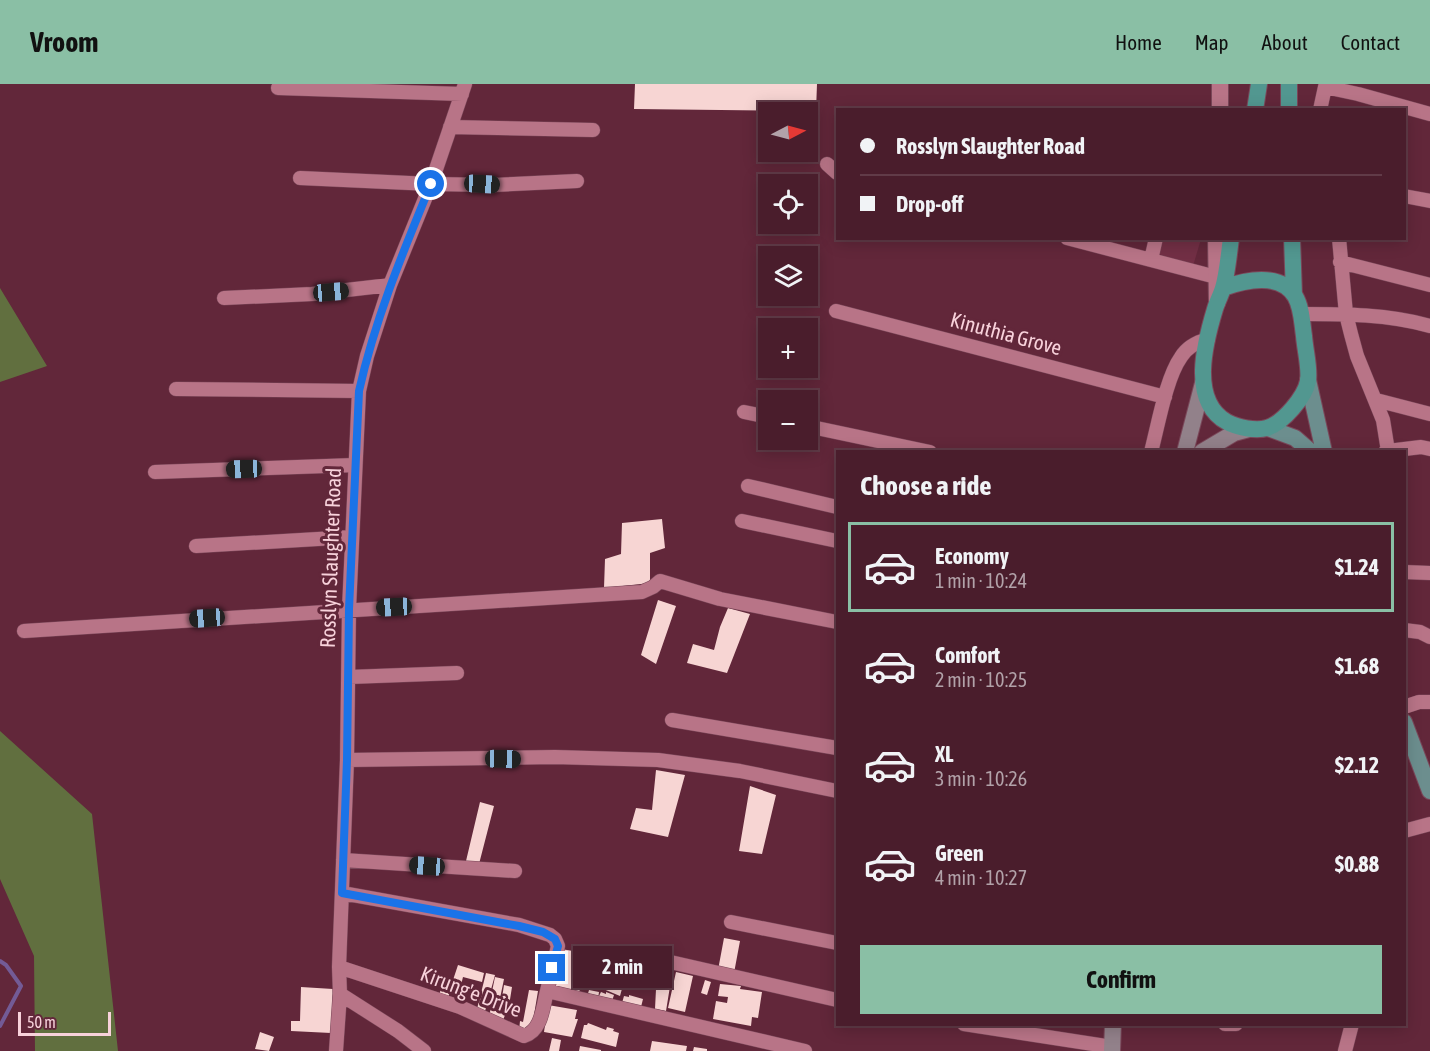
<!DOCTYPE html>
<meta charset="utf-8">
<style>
body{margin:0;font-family:"Asap Condensed",sans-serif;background:#512634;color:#f1f3f6;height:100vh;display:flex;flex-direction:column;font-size:22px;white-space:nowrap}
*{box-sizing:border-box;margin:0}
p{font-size:20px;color:#b2a2a9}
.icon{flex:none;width:33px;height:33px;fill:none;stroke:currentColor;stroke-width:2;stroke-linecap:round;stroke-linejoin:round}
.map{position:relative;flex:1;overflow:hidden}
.sheet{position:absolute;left:836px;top:366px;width:570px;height:576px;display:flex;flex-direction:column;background:#4a1d2c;border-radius:0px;box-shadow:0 3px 15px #0003,0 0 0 2px #613b48}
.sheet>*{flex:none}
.banner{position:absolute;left:836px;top:24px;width:570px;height:132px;border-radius:0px;box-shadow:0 3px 15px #0003,0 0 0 2px #613b48;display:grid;align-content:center;height:132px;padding:0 24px;background:#4a1d2c}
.needle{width:39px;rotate:84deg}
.tools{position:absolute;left:758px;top:18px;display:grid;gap:12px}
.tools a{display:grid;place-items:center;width:60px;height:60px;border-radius:0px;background:#4a1d2c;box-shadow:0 3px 15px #0003,0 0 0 2px #613b48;font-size:30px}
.scale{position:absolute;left:18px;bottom:15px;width:93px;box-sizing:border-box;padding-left:6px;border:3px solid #f8d2db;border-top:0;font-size:16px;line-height:21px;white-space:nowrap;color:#f8d2db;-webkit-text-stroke:4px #62273a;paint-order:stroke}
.end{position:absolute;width:27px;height:27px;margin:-14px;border:8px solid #1a73e8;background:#fff;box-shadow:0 0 0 3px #fff}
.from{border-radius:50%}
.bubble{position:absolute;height:42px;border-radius:0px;background:#4a1d2c;box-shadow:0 3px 15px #0003,0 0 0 2px #613b48;font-size:20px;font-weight:700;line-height:42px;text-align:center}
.car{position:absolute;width:18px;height:36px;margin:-18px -9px;border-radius:8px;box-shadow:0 0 4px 2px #0007;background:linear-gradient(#222 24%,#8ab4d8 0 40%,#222 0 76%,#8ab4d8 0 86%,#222 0)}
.banner b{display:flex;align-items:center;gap:21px;height:57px;font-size:22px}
.banner b+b{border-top:2px solid #613b48}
.banner i{width:15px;height:15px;background:#f1f3f6}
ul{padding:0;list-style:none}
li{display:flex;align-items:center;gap:18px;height:90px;margin:0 12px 9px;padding:0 12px;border:3px solid transparent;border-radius:0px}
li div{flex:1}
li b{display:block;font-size:22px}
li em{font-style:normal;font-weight:700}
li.active{border-color:#8abfa5}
li>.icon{width:54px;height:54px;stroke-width:1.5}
h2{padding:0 24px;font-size:27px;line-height:72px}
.cta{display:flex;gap:12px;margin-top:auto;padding:12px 24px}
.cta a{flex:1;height:69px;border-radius:0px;background:#8abfa5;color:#111;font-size:24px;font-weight:700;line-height:69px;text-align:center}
header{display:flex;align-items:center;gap:36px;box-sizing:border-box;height:84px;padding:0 30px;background:#8abfa5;color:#111}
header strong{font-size:28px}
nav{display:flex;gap:33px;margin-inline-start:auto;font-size:21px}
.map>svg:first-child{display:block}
.built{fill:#722f45}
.green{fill:#616f3f}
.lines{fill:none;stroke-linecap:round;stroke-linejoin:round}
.stream{stroke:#735b96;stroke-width:4}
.building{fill:#f7d5d3}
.minor-casing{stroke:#7a4759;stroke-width:15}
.tertiary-casing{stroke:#7a4759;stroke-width:18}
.secondary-casing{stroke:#7a4759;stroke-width:18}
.primary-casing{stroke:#7a4759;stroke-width:18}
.trunk-casing{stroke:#7a4759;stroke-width:18}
.minor{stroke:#b87487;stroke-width:14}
.tertiary{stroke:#b87487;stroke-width:16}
.secondary{stroke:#92818a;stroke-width:16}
.primary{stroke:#6c8e8e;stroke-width:16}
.trunk{stroke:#529790;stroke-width:16}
.route{stroke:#1a73e8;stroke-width:8}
.labels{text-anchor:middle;stroke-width:6;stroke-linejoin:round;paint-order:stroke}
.street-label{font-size:21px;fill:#f8d2db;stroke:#62273a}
</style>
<header>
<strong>Vroom</strong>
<nav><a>Home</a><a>Map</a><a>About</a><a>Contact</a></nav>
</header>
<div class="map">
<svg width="1430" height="967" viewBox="0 0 1430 967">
<rect width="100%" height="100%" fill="#62273a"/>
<path class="built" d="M1159 155H1201L1193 182 1155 169Z"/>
<path class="green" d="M0 204 47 282 0 298Z
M0 647 92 730 118 967H35L34 872 0 795Z"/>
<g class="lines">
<path class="stream" d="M0 877 6 881 21 902 0 942"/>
</g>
<path class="building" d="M635 0H817L816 27 634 25Z
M662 435 665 464 650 469V499L604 504 605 475 621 470 622 439Z
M658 516 676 522 656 580 641 571Z
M728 524 750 530 727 589 687 579 693 560 714 566 720 543Z
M656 686 685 691 668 753 630 745 636 724 652 726Z
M750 702 776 711 762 770 739 767Z
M480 718 494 722 479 780 466 777Z
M724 854 740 857 734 889 718 886Z
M561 865 585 869 579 910 555 906Z
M590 871 607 875 601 903 583 899Z
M610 874 629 879 620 912 601 904Z
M458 881 484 889 482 898 463 893 460 905 451 903 448 915 439 912 443 897 452 899Z
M634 882 672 890 666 927 655 925 656 905 631 899Z
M676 888 693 892 685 928 668 924Z
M486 889 495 891 484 931 476 929Z
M495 893 504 895 498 924 489 922Z
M705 896 711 898 707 911 701 909Z
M720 900 741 902 740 905 762 908 758 934 752 933 751 942 713 935 716 917 727 919 728 913 718 912Z
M504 901 512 903 508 928 500 927Z
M301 903 333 905 331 949 291 947V937H300Z
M529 906 538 907 531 949 519 947 520 937 523 938Z
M589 906 599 908 598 915 587 913Z
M601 908 606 910V908L614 911 612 917 599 912Z
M629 911 643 915 641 923 622 919 624 912 629 913Z
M548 921 577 926 575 935H578L572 953 544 948Z
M491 925 505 931 502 939 488 933Z
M588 939 606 946 607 943 614 945 613 947 619 949 616 963 581 954 584 941H587Z
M260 948 274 953 269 967 255 965Z
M552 954 561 956 559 967H549Z
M652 957 687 962 686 967H650Z
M580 962 601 966V967H579Z
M694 963 707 965V967H693Z"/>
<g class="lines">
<g class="minor-casing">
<path id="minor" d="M278 4 462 10
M1320 26 1325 3 1358 10 1430 30
M450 43 593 46
M827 80 837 89
M300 94 431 100 494 101 577 97
M1404 112 1430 117
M1067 154 1216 193
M1339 154 1346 230 1351 250 1357 272 1383 336 1388 367 1385 368
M1151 176 1156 154
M1340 178 1430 201
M224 214 312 210 390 201
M836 227 1165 313
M1301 230C1344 230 1388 230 1430 242
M176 305 359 307
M1376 316 1430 330
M744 328 768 333
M807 342 930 368
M1388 367 1421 363 1430 365
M1151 368C1158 342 1166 294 1181 273 1187 263 1197 258 1208 255
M155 388 355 381
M748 402 837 423
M742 437 837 457
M196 462 352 453
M1404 488 1430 489
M1404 546 1420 548 1430 553
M24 547 642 508 653 503 660 497 720 515 837 538
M349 593 457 589
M1404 623 1419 618H1430
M672 636 837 664
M347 676 555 673 658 676 740 687 837 707
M1404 747 1430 740
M343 776 515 787
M342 809 519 841 550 851 555 855 558 862 547 907
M731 838 837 859
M644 872 837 916
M339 883 460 923 524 952C542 947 543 922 547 907L805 967
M340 910 398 947 424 967
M964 940 1112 963
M1225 940H1236
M336 967 340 910 339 883 347 676 349 525 359 307 367 272 390 201 431 100 465 0
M1345 967 1352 940"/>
</g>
<g class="tertiary-casing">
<path id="tertiary" d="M1220 26V0
M1216 154 1217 219"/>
</g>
<g class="secondary-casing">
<path id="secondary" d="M1185 368 1203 299
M1202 368 1234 349 1249 345
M1112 967 1113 940"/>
</g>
<g class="primary-casing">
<path id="primary" d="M1308 296 1324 368
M1268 344 1295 354 1311 368
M1404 638 1430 707"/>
</g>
<g class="trunk-casing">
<path id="trunk" d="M1255 26 1259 0
M1289 26V0
M1292 154 1294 211
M1223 204C1245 196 1280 188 1295 212 1302 224 1302 239 1304 252 1305 266 1310 284 1308 297 1305 313 1283 339 1267 344 1256 347 1238 344 1227 338 1189 317 1205 258 1215 225 1217 218 1221 211 1223 204 1227 191 1229 169 1231 154"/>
</g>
<use href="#minor" class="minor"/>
<use href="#tertiary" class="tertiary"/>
<use href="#secondary" class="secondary"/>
<use href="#primary" class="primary"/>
<use href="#trunk" class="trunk"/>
</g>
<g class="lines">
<path class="route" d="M431 100C403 168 375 235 359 307L349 525 347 676 342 809 519 842 543 848 555 855 558 862 552 884"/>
</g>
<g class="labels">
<g class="street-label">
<text transform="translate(1006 250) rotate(15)" y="7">Kinuthia Grove</text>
<text transform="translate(331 474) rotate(-88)" y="7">Rosslyn Slaughter Road</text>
<text transform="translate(471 908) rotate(21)" y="7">Kirung'e Drive</text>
</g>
</g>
</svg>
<div class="tools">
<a><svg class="needle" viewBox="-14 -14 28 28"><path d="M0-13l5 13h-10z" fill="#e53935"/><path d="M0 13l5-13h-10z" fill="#b2a2a9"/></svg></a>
<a><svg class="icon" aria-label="locate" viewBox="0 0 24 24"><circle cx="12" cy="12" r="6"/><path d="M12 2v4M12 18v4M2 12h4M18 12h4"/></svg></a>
<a><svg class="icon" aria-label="layers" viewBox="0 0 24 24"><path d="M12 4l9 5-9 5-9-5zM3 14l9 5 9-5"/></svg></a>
<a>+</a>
<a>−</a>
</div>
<div class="scale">50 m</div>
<i class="end from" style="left:431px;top:100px"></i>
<i class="end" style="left:552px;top:884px"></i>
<div class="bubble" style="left:573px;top:862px;width:99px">2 min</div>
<i class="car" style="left:482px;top:100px;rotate:93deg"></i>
<i class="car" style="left:331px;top:208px;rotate:85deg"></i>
<i class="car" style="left:244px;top:385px;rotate:268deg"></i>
<i class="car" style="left:394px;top:523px;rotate:267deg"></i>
<i class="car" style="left:207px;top:534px;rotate:266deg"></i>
<i class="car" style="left:503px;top:675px;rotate:91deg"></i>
<i class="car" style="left:427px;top:782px;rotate:274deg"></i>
<div class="banner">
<b><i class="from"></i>Rosslyn Slaughter Road</b>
<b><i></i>Drop-off</b>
</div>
<section class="sheet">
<h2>Choose a ride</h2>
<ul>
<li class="active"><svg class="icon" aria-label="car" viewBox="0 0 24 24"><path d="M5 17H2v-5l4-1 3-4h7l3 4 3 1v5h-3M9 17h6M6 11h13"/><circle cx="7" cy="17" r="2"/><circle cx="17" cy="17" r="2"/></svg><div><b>Economy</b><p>1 min · 10:24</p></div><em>$1.24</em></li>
<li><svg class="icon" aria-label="car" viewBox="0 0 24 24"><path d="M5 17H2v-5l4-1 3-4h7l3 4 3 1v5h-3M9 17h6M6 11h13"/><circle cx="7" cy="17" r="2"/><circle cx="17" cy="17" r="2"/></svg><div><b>Comfort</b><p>2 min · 10:25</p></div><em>$1.68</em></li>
<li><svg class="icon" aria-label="car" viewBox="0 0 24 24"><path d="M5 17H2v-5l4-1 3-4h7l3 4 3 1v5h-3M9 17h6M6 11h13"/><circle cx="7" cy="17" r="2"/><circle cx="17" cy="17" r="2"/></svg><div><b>XL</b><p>3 min · 10:26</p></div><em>$2.12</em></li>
<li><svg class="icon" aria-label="car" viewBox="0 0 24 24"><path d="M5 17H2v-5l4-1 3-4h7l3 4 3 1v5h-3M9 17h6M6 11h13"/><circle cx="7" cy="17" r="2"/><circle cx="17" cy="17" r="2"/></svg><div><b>Green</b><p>4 min · 10:27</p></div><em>$0.88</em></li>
</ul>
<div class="cta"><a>Confirm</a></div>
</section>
</div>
